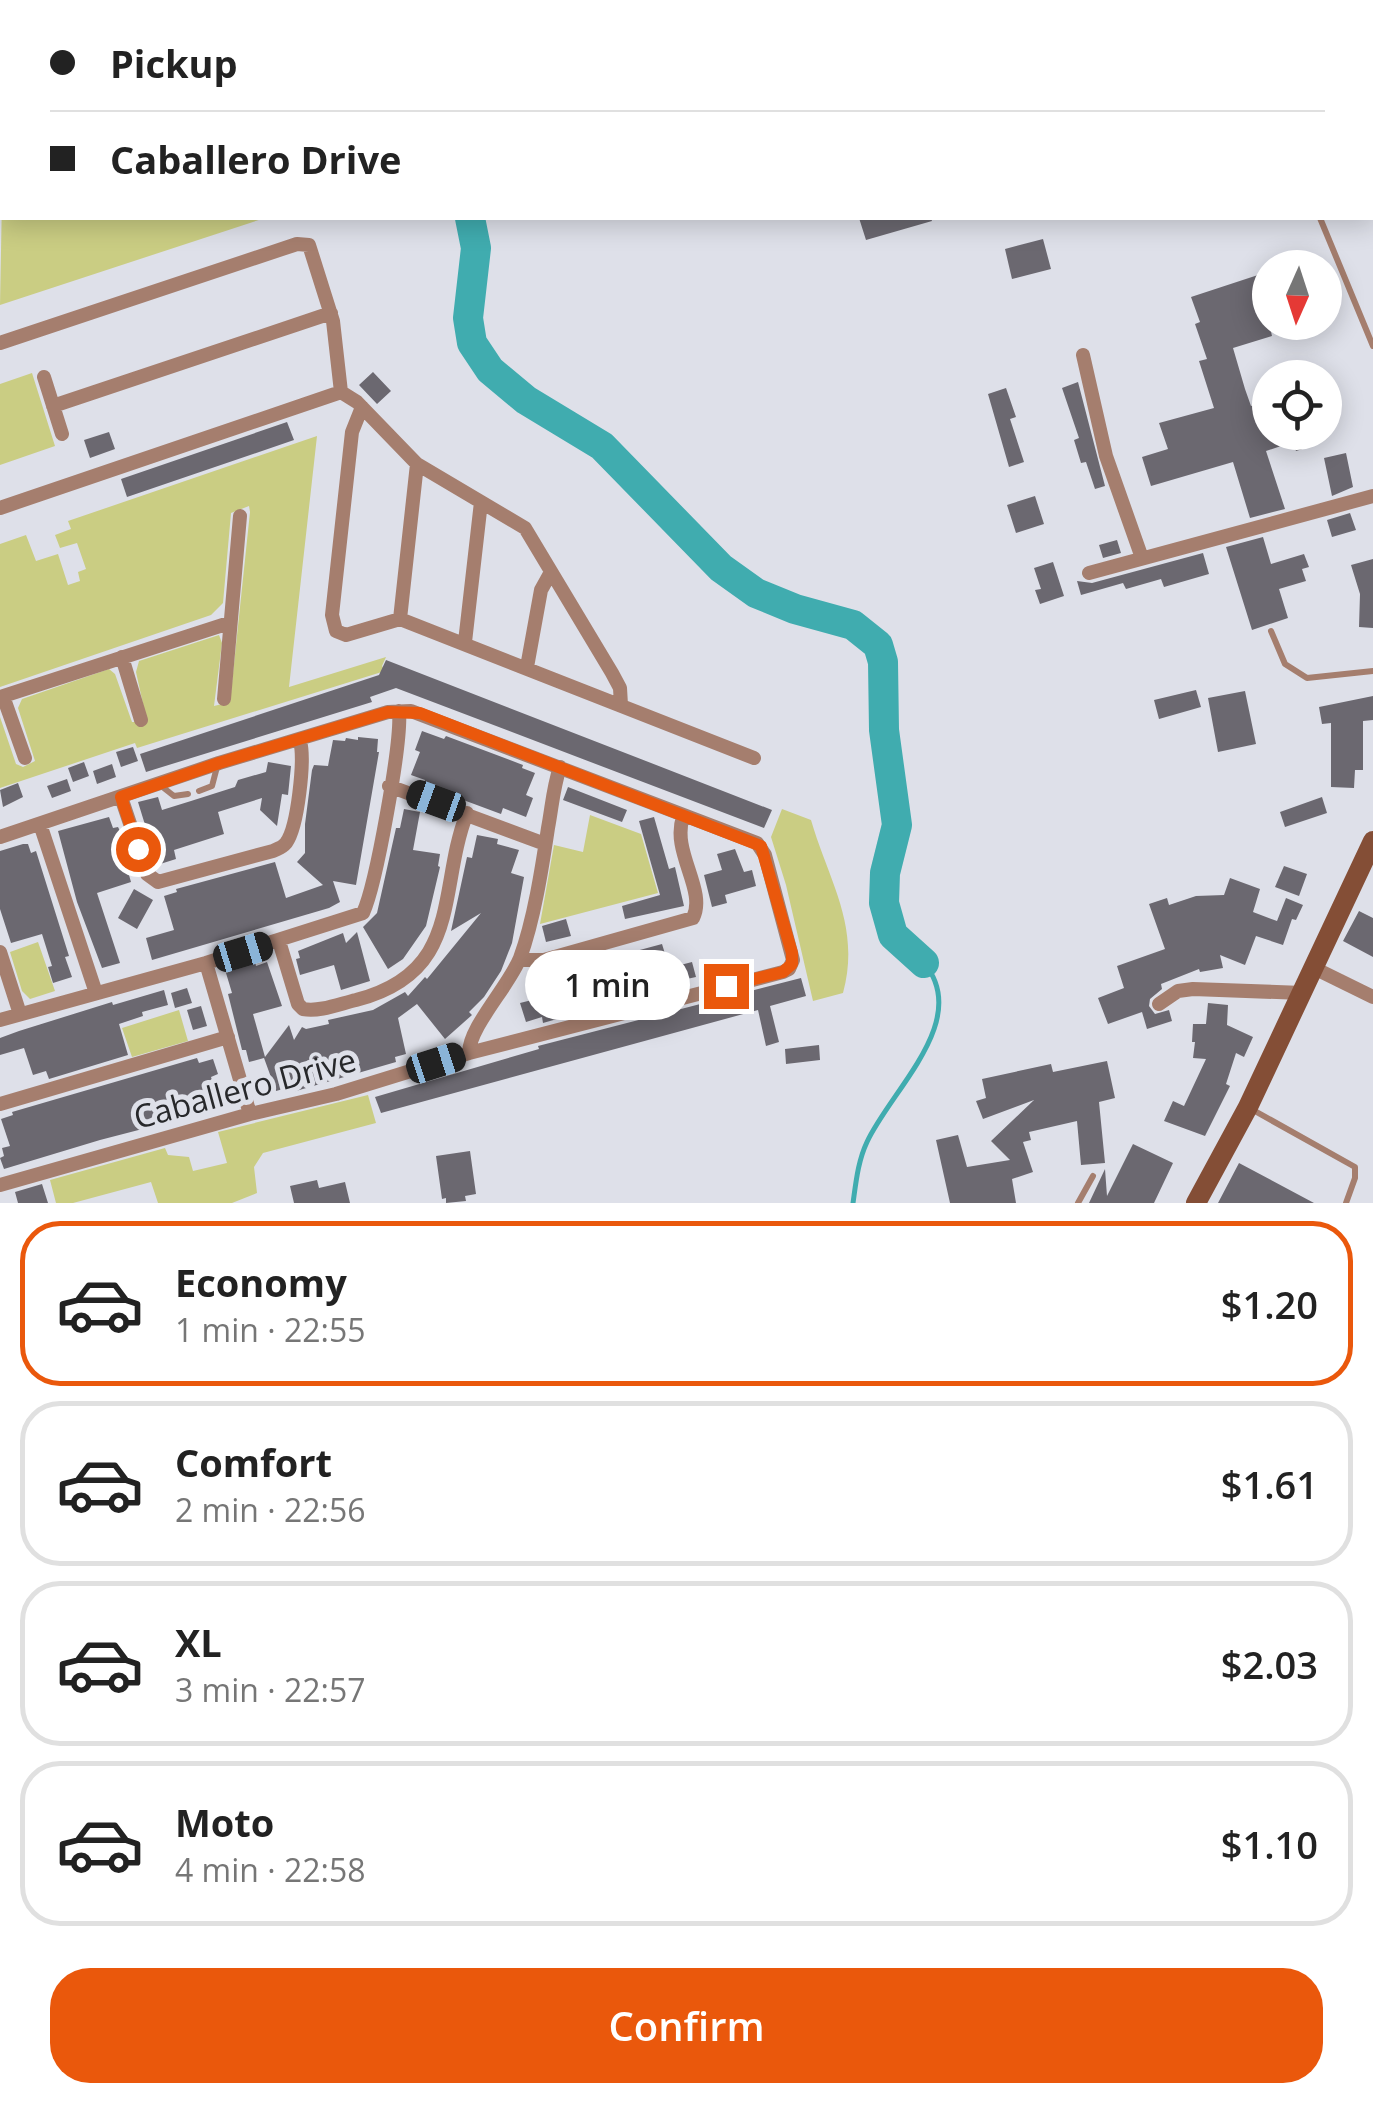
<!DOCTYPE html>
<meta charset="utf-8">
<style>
body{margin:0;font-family:"Open Sans",sans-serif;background:#f2f2f2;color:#222;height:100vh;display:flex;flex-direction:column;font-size:38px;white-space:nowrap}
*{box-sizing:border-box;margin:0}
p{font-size:32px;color:#767676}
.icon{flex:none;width:55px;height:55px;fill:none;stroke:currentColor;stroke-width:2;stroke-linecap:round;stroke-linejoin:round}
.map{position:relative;height:1203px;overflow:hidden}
.drawer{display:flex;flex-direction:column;background:#fff;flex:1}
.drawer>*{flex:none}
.guide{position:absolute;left:0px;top:0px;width:1375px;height:220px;box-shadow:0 5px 25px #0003;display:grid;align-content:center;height:220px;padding:0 50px;background:#fff}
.needle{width:65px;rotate:183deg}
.tools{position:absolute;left:1252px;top:250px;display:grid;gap:20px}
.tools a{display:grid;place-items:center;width:90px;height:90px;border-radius:50%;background:#fff;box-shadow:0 5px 25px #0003;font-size:50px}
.end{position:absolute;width:45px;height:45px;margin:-22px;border:12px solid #ea580c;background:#fff;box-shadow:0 0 0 5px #fff}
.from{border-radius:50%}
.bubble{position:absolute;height:70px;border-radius:35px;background:#fff;box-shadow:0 5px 25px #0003;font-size:32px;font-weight:600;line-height:70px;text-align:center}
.car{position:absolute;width:30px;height:60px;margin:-30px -15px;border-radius:12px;box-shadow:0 0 8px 2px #0007;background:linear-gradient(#222 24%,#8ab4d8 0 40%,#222 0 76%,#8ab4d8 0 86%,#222 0)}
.guide b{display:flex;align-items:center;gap:35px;height:95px;font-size:38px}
.guide b+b{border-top:2px solid #e0e0e0}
.guide i{width:25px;height:25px;background:#222}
ul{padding:18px 0 0;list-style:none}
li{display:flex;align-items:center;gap:30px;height:165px;margin:0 20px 15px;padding:0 30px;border:5px solid #e0e0e0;border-radius:40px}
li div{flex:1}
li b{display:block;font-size:38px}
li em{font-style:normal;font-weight:600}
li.selected{border-color:#ea580c}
li>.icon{width:90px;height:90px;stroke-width:1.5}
.cta{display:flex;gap:20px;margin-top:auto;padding:20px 50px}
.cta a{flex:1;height:115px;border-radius:40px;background:#ea580c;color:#fff;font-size:40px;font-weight:600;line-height:115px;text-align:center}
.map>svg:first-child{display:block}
.green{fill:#cacd83}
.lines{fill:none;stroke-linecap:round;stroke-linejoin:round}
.stream{stroke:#40acaf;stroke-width:5}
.river{stroke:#40acaf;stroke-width:30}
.building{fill:#6b6870}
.lane{stroke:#a57e6e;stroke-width:6}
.street{stroke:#a57e6e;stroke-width:14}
.secondary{stroke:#844e36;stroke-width:20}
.route{stroke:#ea580c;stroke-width:12}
.labels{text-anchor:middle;stroke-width:10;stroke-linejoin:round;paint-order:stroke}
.street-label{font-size:32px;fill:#27282b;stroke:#dee0e9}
</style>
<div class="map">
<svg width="1373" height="1203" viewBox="0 0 1373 1203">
<rect width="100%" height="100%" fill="#dee0e9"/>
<path class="green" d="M2 198V218H265L0 305Z
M32 373 55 446 0 465V384Z
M317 436 289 687 386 657 382 666 385 671 137 748 135 743 0 788V717L16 764 23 767 35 761 18 708 22 699 109 669 115 674 132 722H147L136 672 139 661 219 635 222 643 214 706 230 702 250 512 249 506 231 513 223 603 211 615 0 687V544L26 535 36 561 58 554 68 585 80 581 78 572 86 569 77 543 60 548 55 535 71 529 68 521Z
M782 809 811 820C829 882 861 926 843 993L813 1001 786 885 771 837Z
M590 815 641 834 658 893 540 924 554 845 583 852Z
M38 942 55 991 30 999 22 991 10 952Z
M179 1010 188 1041 132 1057 122 1028Z
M368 1095 376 1123 263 1153 254 1167 257 1193 232 1203H158L151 1182 73 1203H56L50 1180 165 1148 168 1155 189 1157 193 1171 227 1163 218 1132Z"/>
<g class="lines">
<path class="stream" d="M853 1203C856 1182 858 1161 867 1142 891 1090 972 1020 924 963"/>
<path class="river" d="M420 2V0
M470 218 476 248 468 318 472 343 490 370 526 400 602 446 721 568 756 593 795 609 853 625 878 645 883 662 884 730 897 825 885 873 884 903 893 935 924 963"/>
</g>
<path class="building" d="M859 218H931L932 221 866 240Z
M1043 239 1051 269 1012 279 1005 249Z
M1258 275 1272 336 1233 348 1245 389 1251 406 1270 400V432H1315V435L1309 437 1312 446 1296 451 1293 442 1266 451 1285 509 1250 518 1233 462 1151 486 1142 457 1168 449 1159 423 1214 408 1199 361 1207 359 1195 324 1200 322 1191 297Z
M373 372 391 391 377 404 359 385Z
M1078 382 1105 486 1095 489 1086 462 1081 463 1074 440 1079 438 1062 388Z
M1006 388 1016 417 1010 419 1024 462 1009 467 988 394Z
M287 422 294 440 127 497 121 479Z
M109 432 115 449 90 458 84 440Z
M1346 453 1353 487 1332 496 1324 458Z
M1035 496 1044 524 1016 533 1007 505Z
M1350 513 1356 530 1332 537 1327 520Z
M1263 537 1271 564 1304 554 1309 567 1302 569 1306 581 1279 589 1288 618 1252 630 1226 547Z
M1117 540 1121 553 1103 558 1099 545Z
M1203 553 1209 574 1164 587 1161 579 1126 589 1123 583 1081 595 1077 581 1092 583Z
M1373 559V628L1359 627 1360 594 1351 565Z
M1053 562 1064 596 1040 604 1035 590 1041 589 1034 568Z
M386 660 772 810 764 828 396 688 370 697 372 702 146 772 140 754 379 675Z
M1196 690 1201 707 1159 719 1154 700Z
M1245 691 1256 744 1218 752 1208 698Z
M1373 696V720L1363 721V770H1355L1354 788 1331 787V723L1322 724 1319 707Z
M422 731 444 739 446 736 523 765 522 768 535 773 526 795 533 798 526 817 503 808 501 814 423 785 425 780 411 775 420 752 415 750Z
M358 737 378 739 377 752H379L356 885 333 881 340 902 329 908 152 960 146 938 174 930 164 896 177 892 176 889 275 862 286 898 323 885 297 862 305 853V824L312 770 314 765 328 766 333 740 345 741 346 738 358 740Z
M133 747 138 761 121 767 116 752Z
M84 762 89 776 73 782 68 768Z
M268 762 291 766 288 795 282 794 277 826 260 810 262 798 218 812 224 834 174 850 176 859 157 865 143 829 146 828 138 802 158 797 162 810 191 801 235 787 238 780 266 772Z
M112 764 116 777 97 784 93 771Z
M67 779 71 791 52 798 47 786Z
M18 783 23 797 3 807 0 790Z
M568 787 627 810 622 822 563 800Z
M1322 797 1327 813 1285 827 1280 812Z
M404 809 420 812 413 850 440 854 438 866 440 867 426 926 403 959 388 969 363 927 377 913 396 828H400Z
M109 817 113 828 118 827 122 835 130 856 132 867 127 868 131 882 97 893 120 963 102 968 77 902 58 831Z
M654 817 669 869 675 867 684 906 625 919 622 906 660 895 639 821Z
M477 835 498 839 497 844 519 850 511 873 524 877 512 943 501 971 484 997 469 1012 472 1015 445 1039 417 1004 398 1018 406 1054 395 1057 396 1062 289 1093 287 1088 276 1091 264 1058 249 1062 246 1050H242L228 994 232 993 226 973 255 962 256 966 267 962 282 1006 253 1014 265 1057 289 1025 294 1040 302 1027 306 1029 329 1024 328 1020 373 1010 405 992 408 996 425 977 427 979 481 913 451 931 467 857 472 858Z
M23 844H28L31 853 36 851 69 956 65 957 72 977 53 983 48 967 52 966 42 934 11 943 0 909V851Z
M735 849 744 872 752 870 756 886 725 895 727 903 712 907 704 875 722 870 717 854Z
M1284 866 1307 874 1299 896 1275 887Z
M1230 878 1260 889 1253 912 1277 921 1286 898 1303 905 1296 920 1292 919 1283 945 1256 936 1245 965 1220 955 1223 968 1200 972 1199 969 1161 984 1162 989 1150 999 1149 1006 1155 1014 1169 1010 1172 1021 1147 1029 1142 1012 1108 1024 1098 998 1124 988 1117 966 1165 949 1149 904 1167 898 1169 905 1196 896 1224 895Z
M134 889 153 900 137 929 118 918Z
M1359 911 1373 918V957L1343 941Z
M566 919 571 936 546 942 542 926Z
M357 932 370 981 341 990 334 965 300 975 296 959 300 958 298 951 343 933 346 943Z
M662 944 666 957 641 964 648 993 543 1023 542 1017 526 1022 520 1003 564 992 558 972Z
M692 962 696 977 673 982 669 968Z
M801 978 806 996 770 1006 779 1042 766 1046 758 1010 381 1113 375 1097 539 1049 538 1046Z
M187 988 192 1003 175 1008 171 993Z
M164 990 168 1005 142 1012 143 1016 119 1024 128 1055 49 1079 46 1071 33 1075 24 1048 0 1055V1038L19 1031 112 1002 113 1005Z
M1208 1003 1228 1005 1227 1025 1253 1037 1244 1057 1236 1053 1226 1084 1230 1086 1205 1136 1164 1121 1173 1101 1184 1106 1206 1059 1193 1058 1195 1042H1192L1193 1024H1206Z
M201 1006 207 1026 193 1030 187 1010Z
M819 1045 820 1060 786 1064 785 1049Z
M197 1058 199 1063 213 1059 218 1074 211 1077 219 1104 206 1108 208 1112 100 1140 4 1169 0 1158 4 1156 2 1148 10 1146 1 1119 13 1115 12 1112Z
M1107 1061 1115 1098 1099 1102 1105 1163 1081 1165 1077 1121 1029 1132 1031 1140 1023 1142 1033 1172 1012 1179 1016 1203H950L936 1140 958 1135 967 1167 1010 1160 991 1141 1034 1100 983 1119 976 1101 986 1098 982 1079 1051 1064 1053 1072Z
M1133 1144 1173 1163 1154 1203H1089L1105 1169 1107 1196Z
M470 1151 476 1194 465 1196 466 1201 446 1203V1198L442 1199 436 1156Z
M1239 1163 1314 1203H1218Z
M317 1180 319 1188 345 1182 350 1203H294L290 1186Z
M42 1184 48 1203H18L15 1192Z"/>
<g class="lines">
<path class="lane" d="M1320 218 1373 346
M1271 631 1285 664 1307 678 1373 671
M160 785 174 796 188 794
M199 791 212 786 217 767
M1253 1110 1355 1167V1178L1346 1203
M1078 1203 1093 1176"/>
<path class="street" d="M337 2V0
M1331 2V0
M1372 105 1373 106
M0 180 2 179
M0 343 297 244 309 245 333 321 341 392 357 402 417 464 525 528 612 673 620 688 621 705
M1083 355 1106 456 1142 558
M44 377 62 434
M53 406 331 313
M362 407 352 432 332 615 336 631 346 635 400 619 754 758
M0 508 341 392
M1089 573 1373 496
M400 619 417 464
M465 642 481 502
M122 657 141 720
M527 667 541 590 551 572
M3 696 25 758
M0 697 229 623
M224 699 240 516
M389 786 545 844
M121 797 147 874 158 882 273 851C279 848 282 848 286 843 298 827 305 759 300 741
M40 824 96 993
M0 837 219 763 388 712 411 711 757 843 765 855 793 960 789 969 783 972 469 1053 336 1094 250 1114 0 1185
M279 941 298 1004 303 1009C320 1012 339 1004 356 1000 464 972 437 890 467 813
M0 952 20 1014
M519 960H544L693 918C707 890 671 852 683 817
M206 963 250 1114
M1314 968 1373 997
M1159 1004 1178 991 1193 989 1303 993
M0 1020 206 963 363 913C376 885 402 742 399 711
M469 1053C469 1027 509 986 520 958 534 920 542 868 548 828 552 807 553 788 560 767
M0 1104 228 1037"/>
<path class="secondary" d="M1196 1203 1248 1107 1373 841"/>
</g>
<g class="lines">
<path class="route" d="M138 849 121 797 219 763 388 712 420 713 761 846 792 953V964L783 972 726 986"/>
</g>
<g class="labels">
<g class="street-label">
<text transform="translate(245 1089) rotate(-15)" y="11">Caballero Drive</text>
</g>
</g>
</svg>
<div class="tools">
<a><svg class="needle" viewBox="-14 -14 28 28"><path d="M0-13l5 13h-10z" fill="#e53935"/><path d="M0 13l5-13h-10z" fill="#767676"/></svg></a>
<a><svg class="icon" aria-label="locate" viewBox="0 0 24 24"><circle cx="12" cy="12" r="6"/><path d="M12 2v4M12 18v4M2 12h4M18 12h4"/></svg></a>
</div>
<i class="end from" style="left:138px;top:849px"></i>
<i class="end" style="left:726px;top:986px"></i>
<div class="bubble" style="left:525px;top:950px;width:165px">1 min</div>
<i class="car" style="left:436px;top:801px;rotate:290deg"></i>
<i class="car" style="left:243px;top:952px;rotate:73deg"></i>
<i class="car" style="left:436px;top:1063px;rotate:72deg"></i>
<div class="guide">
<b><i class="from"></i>Pickup</b>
<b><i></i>Caballero Drive</b>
</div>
</div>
<section class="drawer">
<ul>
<li class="selected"><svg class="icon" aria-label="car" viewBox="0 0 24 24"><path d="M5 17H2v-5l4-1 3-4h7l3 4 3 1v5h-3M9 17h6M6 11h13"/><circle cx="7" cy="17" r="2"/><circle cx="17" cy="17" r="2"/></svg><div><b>Economy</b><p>1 min · 22:55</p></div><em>$1.20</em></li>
<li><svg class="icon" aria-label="car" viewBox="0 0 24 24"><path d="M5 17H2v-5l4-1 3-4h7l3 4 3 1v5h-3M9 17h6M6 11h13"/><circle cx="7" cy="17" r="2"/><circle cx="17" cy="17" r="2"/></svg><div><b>Comfort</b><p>2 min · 22:56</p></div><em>$1.61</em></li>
<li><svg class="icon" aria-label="car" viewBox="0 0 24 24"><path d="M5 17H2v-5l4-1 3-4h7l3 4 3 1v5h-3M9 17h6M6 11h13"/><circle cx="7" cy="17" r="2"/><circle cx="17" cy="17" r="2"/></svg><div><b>XL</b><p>3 min · 22:57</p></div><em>$2.03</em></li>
<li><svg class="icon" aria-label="car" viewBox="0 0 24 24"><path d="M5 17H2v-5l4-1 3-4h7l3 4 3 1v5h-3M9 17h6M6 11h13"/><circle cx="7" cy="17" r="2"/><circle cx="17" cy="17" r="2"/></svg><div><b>Moto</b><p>4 min · 22:58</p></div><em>$1.10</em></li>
</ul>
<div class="cta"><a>Confirm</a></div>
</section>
